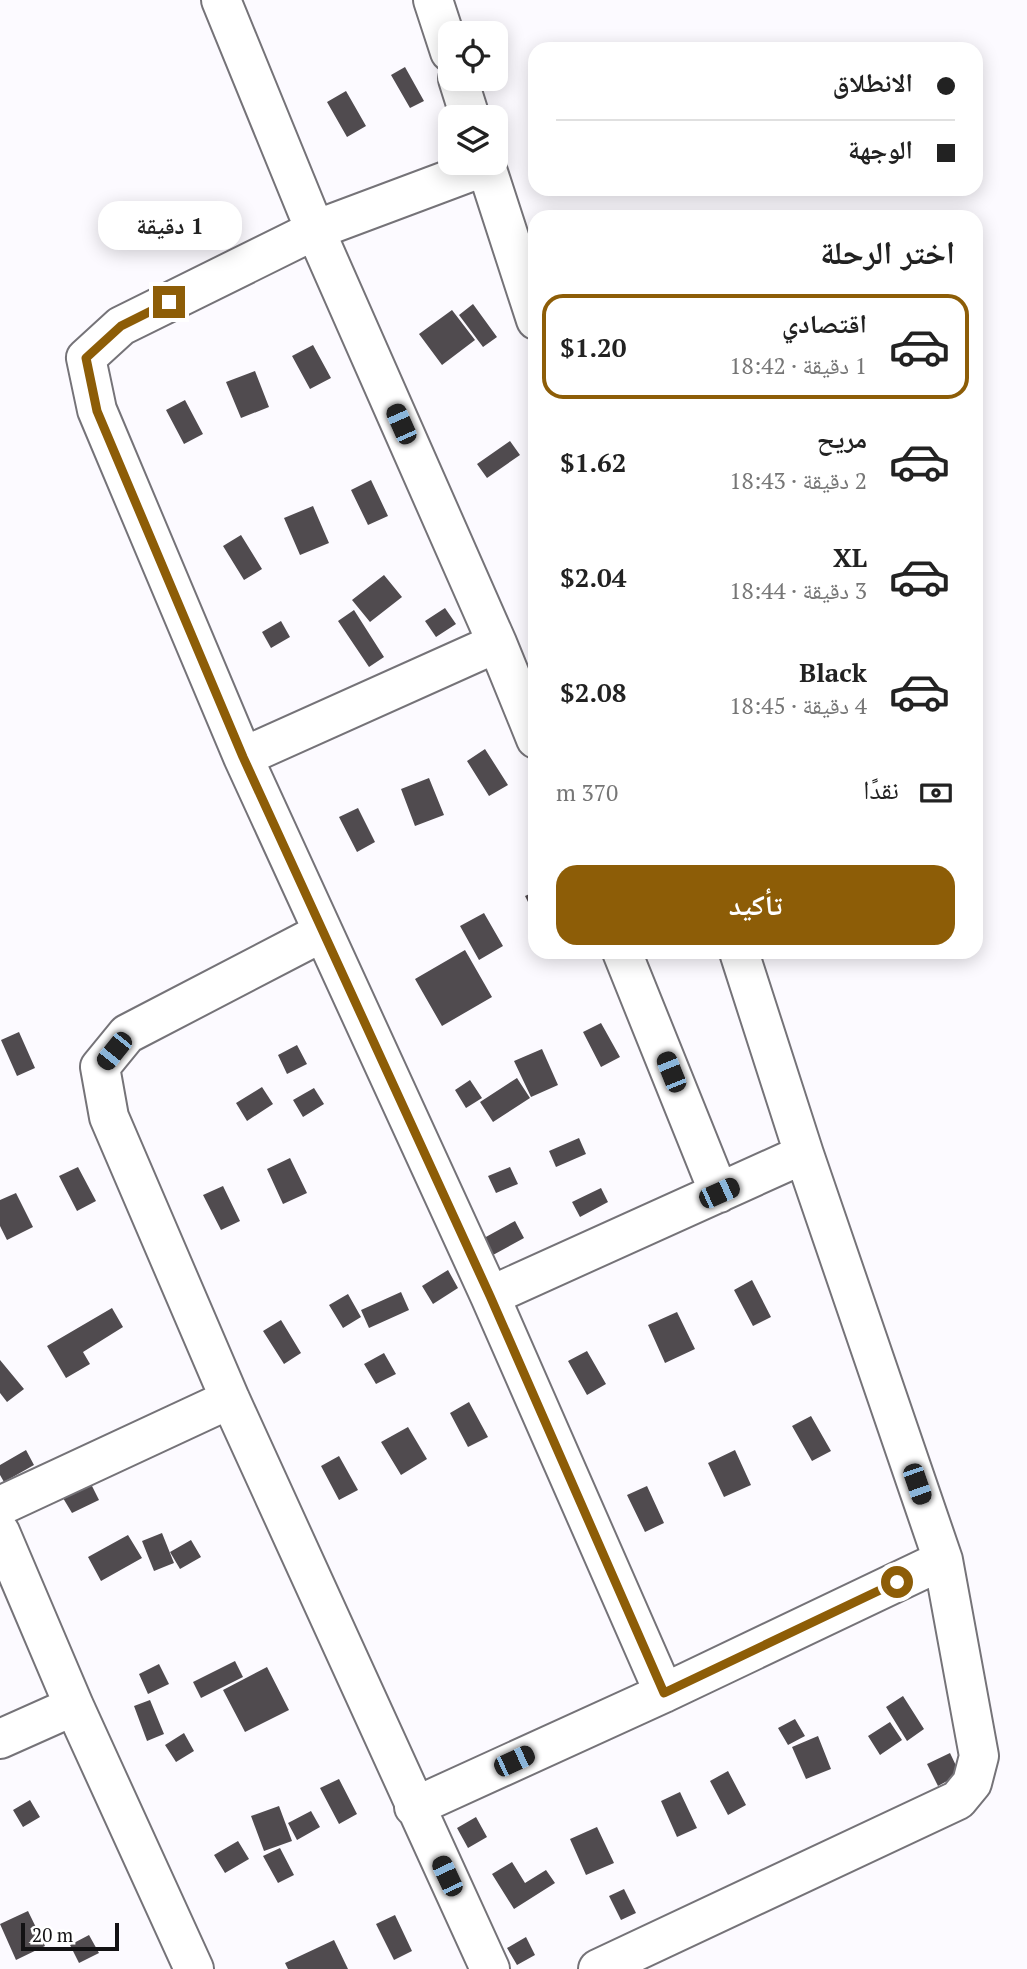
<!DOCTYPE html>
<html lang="ar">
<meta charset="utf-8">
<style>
body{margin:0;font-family:"PT Serif","Noto Naskh Arabic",serif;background:#f2f2f2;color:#222;direction:rtl;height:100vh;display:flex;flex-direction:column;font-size:26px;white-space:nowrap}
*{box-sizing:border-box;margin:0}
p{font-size:23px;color:#767676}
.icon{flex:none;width:38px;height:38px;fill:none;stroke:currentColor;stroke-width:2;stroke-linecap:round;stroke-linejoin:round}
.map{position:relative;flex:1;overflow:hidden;direction:ltr}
.drawer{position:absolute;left:528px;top:210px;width:455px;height:749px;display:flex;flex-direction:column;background:#fff;border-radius:21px;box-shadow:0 4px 18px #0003;direction:rtl}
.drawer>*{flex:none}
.hud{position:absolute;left:528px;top:42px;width:455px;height:154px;border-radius:21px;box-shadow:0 4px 18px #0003;direction:rtl;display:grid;align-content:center;height:154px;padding:0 28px;background:#fff}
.controls{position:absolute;left:438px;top:21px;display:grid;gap:14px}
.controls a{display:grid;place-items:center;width:70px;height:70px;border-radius:14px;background:#fff;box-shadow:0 4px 18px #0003;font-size:35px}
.scale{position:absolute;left:21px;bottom:18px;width:98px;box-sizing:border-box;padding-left:7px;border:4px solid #131214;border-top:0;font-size:19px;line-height:24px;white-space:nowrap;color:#131214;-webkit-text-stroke:5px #fff;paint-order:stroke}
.end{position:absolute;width:32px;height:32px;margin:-16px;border:9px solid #8d5d07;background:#fff;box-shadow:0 0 0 4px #fff}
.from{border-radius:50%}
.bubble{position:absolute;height:49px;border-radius:21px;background:#fff;box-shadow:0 4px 18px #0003;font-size:23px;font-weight:700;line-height:49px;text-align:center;direction:rtl}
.car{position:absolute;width:21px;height:42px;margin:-21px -10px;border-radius:9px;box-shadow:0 0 5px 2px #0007;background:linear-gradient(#222 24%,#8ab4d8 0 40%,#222 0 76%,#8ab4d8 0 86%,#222 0)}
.hud b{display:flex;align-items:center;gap:24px;height:66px;font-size:26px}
.hud b+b{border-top:2px solid #e0e0e0}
.hud i{width:18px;height:18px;background:#222}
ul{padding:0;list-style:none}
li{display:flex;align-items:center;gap:21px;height:105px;margin:0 14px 10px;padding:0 14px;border:4px solid transparent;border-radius:21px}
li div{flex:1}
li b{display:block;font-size:26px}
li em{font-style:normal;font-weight:700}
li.active{border-color:#8d5d07}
li>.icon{width:63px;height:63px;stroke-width:1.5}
h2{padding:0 28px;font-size:32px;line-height:84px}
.pay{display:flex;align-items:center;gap:18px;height:77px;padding:0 28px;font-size:26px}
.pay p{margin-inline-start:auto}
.primary-button{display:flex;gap:14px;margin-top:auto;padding:14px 28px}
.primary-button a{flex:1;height:80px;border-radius:21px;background:#8d5d07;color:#fff;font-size:28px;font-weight:700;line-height:80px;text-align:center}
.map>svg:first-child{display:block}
.building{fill:#504b4f}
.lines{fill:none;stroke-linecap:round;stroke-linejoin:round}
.minor-casing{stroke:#757378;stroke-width:42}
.minor{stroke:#fff;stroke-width:38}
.route{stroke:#8d5d07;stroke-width:9}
</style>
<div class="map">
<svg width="1027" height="1969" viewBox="0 0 1027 1969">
<rect width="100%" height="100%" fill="#fcfaff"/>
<path class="building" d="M405 67 424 101 410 108 391 75Z
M346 91 366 126 347 137 327 102Z
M473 304 497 337 483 347 459 315Z
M452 310 475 340 442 365 419 334Z
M313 345 331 378 310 389 292 356Z
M255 371 269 407 241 418 226 382Z
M185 400 203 434 184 444 166 410Z
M510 441 520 455 487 478 477 464Z
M371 480 388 516 368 525 351 490Z
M313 506 329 543 300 555 284 518Z
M241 535 262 569 244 580 223 546Z
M384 575 402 597 370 622 352 600Z
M445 608 456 624 436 637 425 621Z
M354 610 384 657 369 667 338 621Z
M281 621 290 637 271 648 262 632Z
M485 749 508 785 489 796 467 761Z
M429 778 444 815 415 826 401 789Z
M358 808 375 842 357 852 339 817Z
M536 891V918L525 896Z
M484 913 503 946 479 960 460 926Z
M465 950 492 997 442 1026 415 979Z
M601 1023 620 1057 601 1067 583 1032Z
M19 1032 35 1068 17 1076 1 1040Z
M297 1045 307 1064 287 1074 278 1055Z
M542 1049 558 1085 531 1097 514 1061Z
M517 1078 530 1098 493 1122 480 1102Z
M470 1080 482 1098 466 1108 455 1090Z
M262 1087 273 1104 247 1121 236 1103Z
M314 1088 324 1104 303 1117 293 1100Z
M579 1138 586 1154 556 1167 549 1151Z
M290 1158 307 1193 283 1204 267 1169Z
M78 1167 96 1201 77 1211 59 1176Z
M510 1167 518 1184 496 1193 488 1176Z
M223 1186 240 1221 221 1230 203 1195Z
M601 1188 608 1202 580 1217 572 1202Z
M16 1193 33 1227 7 1240 0 1226V1200Z
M515 1221 524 1238 493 1255 484 1238Z
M448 1270 458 1288 433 1304 422 1286Z
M752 1280 771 1317 753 1326 734 1290Z
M401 1292 409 1310 369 1328 361 1310Z
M348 1294 361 1317 343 1328 329 1305Z
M112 1308 123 1327 83 1352 90 1364 66 1378 47 1346Z
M677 1312 695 1349 665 1363 648 1325Z
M281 1320 301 1353 284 1364 263 1331Z
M587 1351 606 1384 587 1395 568 1361Z
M384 1353 396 1374 376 1384 364 1364Z
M0 1360 24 1389 7 1402 0 1393Z
M469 1402 488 1437 468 1447 450 1413Z
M811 1416 831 1451 812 1461 792 1426Z
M408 1427 427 1459 401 1475 381 1442Z
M26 1450 34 1465 4 1482 0 1475V1465Z
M735 1450 751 1485 724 1497 708 1463Z
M339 1456 358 1490 339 1500 321 1466Z
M91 1484 99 1500 72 1513 63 1498Z
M647 1486 664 1523 645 1532 627 1495Z
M162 1533 174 1563 154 1571 142 1541Z
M128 1535 142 1558 101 1581 88 1557Z
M191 1540 201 1557 180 1569 170 1552Z
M235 1661 243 1677 201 1698 193 1682Z
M159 1664 169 1684 148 1694 139 1674Z
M267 1667 289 1710 245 1732 223 1690Z
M903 1696 924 1729 907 1741 886 1707Z
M150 1700 164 1734 147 1741 134 1706Z
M795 1719 805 1736 788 1745 778 1728Z
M890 1722 902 1740 880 1755 868 1736Z
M184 1733 194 1751 176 1762 165 1745Z
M818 1736 831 1769 806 1779 792 1747Z
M950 1753 960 1774 938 1786 927 1764Z
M728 1771 746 1805 728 1815 710 1781Z
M339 1779 357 1814 339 1824 320 1788Z
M680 1792 697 1828 677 1837 661 1801Z
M30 1800 40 1817 23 1827 13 1810Z
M279 1806 292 1841 264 1851 251 1816Z
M311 1811 320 1827 297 1840 288 1823Z
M476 1817 487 1837 468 1848 457 1828Z
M597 1827 614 1863 586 1875 570 1839Z
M238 1841 249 1859 225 1873 214 1855Z
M280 1848 294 1875 278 1883 263 1856Z
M512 1862 525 1883 546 1870 555 1883 514 1909 492 1874Z
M624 1889 636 1913 621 1920 609 1896Z
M28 1911 45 1946 16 1960 0 1924Z
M395 1915 412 1951 394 1960 376 1924Z
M89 1935 99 1953 79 1963 70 1945Z
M526 1937 535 1955 517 1965 507 1948Z
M334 1940 348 1969H288L285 1963Z"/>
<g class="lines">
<g class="minor-casing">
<path id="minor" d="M221 0 315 230 497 643 536 739
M433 0 450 52
M458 79 470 117
M485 163 536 320
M486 166 315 230 121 326 86 358 97 410 243 757 490 1296 664 1693
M243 757 497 643
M323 932 127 1034 100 1067 109 1117 230 1399 490 1969
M622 952 719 1193
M490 1296 804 1154
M0 1506 230 1399
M0 1532 74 1706 194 1969
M0 1739 74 1706
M414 1807 664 1693 943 1560
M598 1969 958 1800 972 1783 979 1756 943 1560 804 1154 739 952"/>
</g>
<use href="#minor" class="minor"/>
</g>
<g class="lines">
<path class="route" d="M169 302 121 326 86 358 97 411 243 757 490 1296 664 1693 897 1582"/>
</g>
</svg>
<div class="controls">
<a><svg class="icon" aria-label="locate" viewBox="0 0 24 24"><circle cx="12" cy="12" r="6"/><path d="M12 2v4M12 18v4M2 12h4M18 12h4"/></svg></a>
<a><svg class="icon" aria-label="layers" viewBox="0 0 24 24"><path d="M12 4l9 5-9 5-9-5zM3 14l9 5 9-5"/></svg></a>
</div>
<div class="scale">20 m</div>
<i class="end from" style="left:897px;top:1582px"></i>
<i class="end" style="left:169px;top:302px"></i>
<div class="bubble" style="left:98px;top:201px;width:144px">1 دقيقة</div>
<i class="car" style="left:401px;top:424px;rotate:336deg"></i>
<i class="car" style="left:114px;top:1051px;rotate:219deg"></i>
<i class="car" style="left:671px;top:1072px;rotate:338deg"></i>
<i class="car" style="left:719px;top:1193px;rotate:66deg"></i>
<i class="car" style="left:917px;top:1484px;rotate:161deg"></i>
<i class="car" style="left:514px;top:1761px;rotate:65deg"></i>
<i class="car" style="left:447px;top:1876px;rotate:335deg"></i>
<div class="hud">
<b><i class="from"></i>الانطلاق</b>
<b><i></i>الوجهة</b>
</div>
<section class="drawer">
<h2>اختر الرحلة</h2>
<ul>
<li class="active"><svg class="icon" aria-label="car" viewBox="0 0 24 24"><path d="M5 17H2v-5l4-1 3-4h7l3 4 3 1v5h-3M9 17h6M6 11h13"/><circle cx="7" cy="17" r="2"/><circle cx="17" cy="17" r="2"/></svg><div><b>اقتصادي</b><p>1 دقيقة · 18:42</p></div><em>$1.20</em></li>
<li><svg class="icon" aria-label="car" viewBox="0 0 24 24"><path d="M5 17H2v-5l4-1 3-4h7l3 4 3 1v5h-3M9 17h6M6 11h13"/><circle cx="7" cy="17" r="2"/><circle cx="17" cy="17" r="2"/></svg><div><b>مريح</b><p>2 دقيقة · 18:43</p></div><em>$1.62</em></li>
<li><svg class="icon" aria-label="car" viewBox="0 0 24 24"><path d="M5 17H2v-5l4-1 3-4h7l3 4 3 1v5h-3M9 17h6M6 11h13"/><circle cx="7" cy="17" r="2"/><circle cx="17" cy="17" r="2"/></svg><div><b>XL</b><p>3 دقيقة · 18:44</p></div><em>$2.04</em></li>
<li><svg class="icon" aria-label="car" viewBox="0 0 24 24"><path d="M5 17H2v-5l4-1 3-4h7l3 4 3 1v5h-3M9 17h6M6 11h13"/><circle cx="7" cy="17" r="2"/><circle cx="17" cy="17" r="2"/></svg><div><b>Black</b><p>4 دقيقة · 18:45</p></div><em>$2.08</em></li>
</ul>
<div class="pay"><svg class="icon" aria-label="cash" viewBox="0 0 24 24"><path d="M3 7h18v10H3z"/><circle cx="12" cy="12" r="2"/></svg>نقدًا<p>370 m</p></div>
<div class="primary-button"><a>تأكيد</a></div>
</section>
</div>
